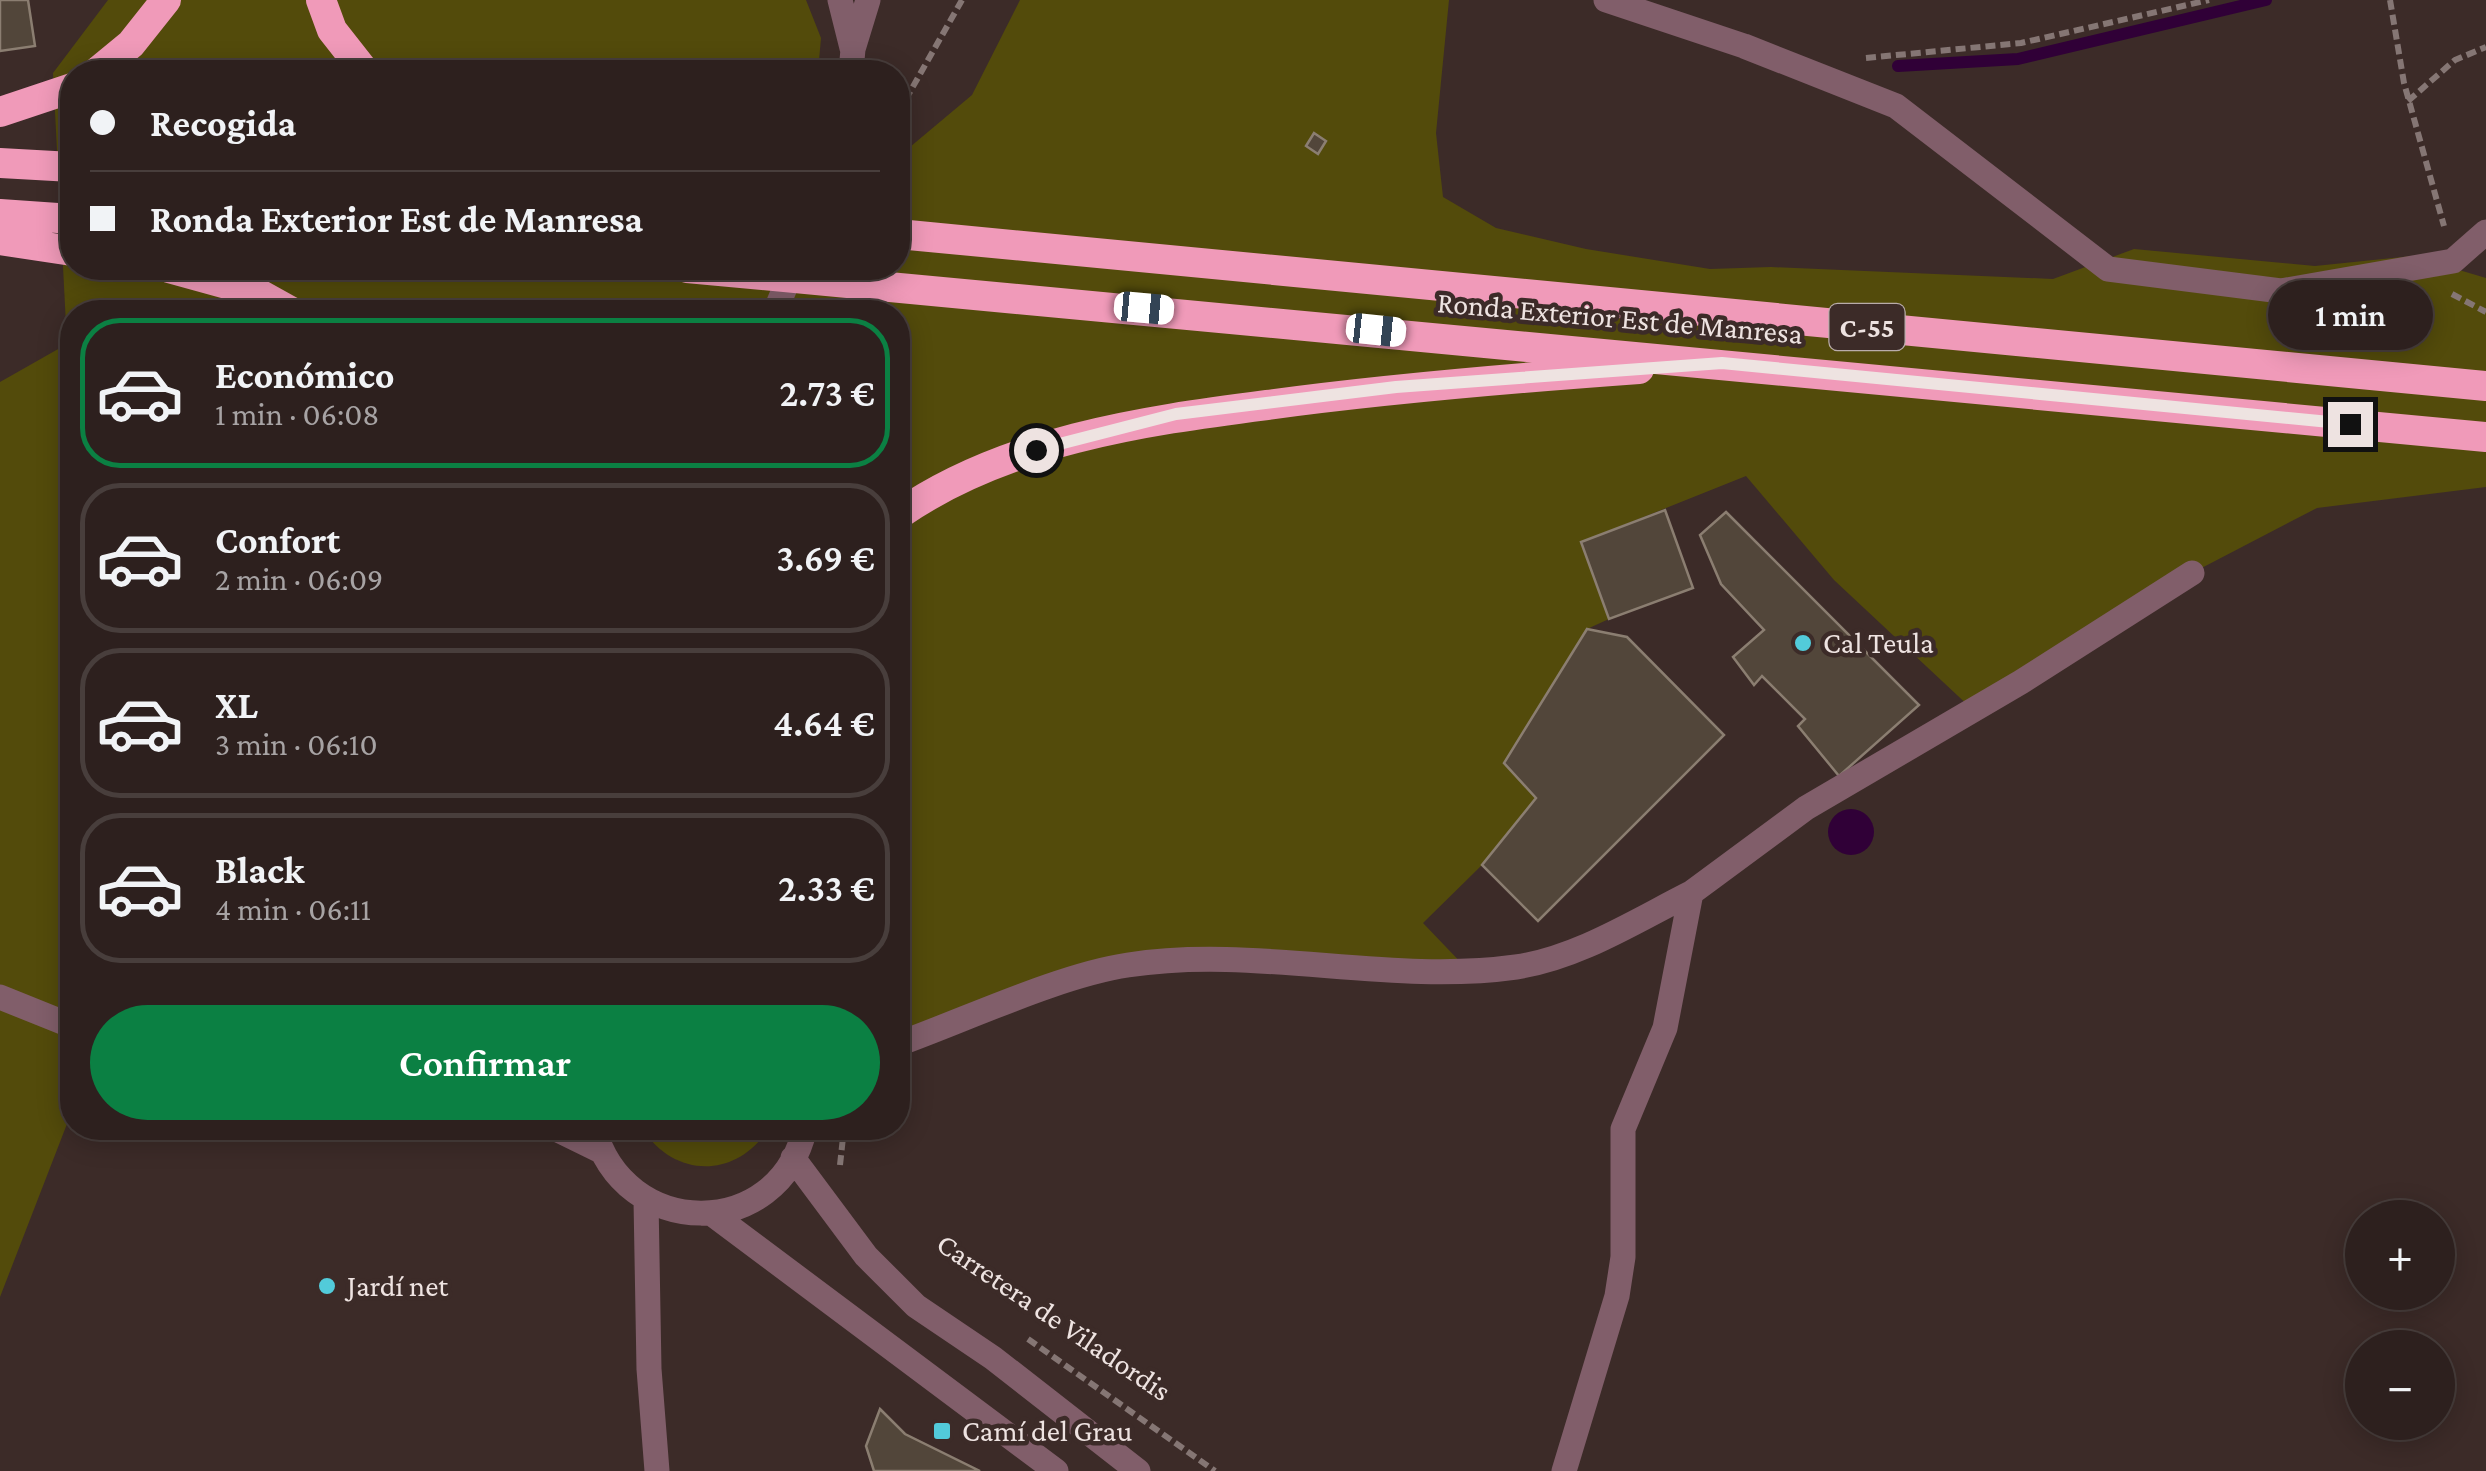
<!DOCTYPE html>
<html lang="es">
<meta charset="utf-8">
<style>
body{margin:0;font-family:"Crimson Pro",serif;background:#392d2b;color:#f1f3f6;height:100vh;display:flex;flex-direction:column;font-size:38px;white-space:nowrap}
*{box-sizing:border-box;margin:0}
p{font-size:32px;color:#a7a3a4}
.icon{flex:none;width:55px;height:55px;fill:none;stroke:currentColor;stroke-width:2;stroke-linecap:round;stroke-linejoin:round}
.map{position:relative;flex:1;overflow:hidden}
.panel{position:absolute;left:60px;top:300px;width:850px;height:840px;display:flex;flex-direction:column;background:#2d201e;border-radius:40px;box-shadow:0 5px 25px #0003,0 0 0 2px #483e3c}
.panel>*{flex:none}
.banner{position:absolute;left:60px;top:60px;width:850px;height:220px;border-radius:40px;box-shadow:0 5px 25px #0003,0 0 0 2px #483e3c;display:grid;align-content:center;height:220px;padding:0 30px;background:#2d201e}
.controls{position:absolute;left:2345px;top:1200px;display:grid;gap:20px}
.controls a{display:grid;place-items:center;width:110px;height:110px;border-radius:50%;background:#2d201e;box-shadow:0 5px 25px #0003,0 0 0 2px #483e3c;font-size:50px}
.end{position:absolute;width:45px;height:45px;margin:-22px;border:12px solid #eee3e1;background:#111;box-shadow:0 0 0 5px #111}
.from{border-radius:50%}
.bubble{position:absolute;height:70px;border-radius:35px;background:#2d201e;box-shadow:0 5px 25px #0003,0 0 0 2px #483e3c;font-size:32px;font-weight:600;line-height:70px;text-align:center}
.car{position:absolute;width:30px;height:60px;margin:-30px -15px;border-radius:12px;box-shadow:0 0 8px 2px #0007;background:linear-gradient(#fff 24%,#345 0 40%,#fff 0 76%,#345 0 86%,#fff 0)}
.banner b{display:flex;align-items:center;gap:35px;height:95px;font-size:38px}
.banner b+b{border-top:2px solid #483e3c}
.banner i{width:25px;height:25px;background:#f1f3f6}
ul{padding:18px 0 0;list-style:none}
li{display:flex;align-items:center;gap:30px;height:150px;margin:0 20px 15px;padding:0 10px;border:5px solid #483e3c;border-radius:40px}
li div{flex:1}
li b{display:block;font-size:38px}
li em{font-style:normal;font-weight:600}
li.active{border-color:#0b8043}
li>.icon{width:90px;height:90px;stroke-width:1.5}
.cta{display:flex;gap:20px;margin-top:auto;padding:20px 30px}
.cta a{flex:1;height:115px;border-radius:60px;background:#0b8043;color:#fff;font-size:40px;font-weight:600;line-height:115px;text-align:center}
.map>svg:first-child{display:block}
.green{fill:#534b0b}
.water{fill:#300037}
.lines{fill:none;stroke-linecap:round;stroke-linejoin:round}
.stream{stroke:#300037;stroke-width:12}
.building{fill:#52463a;stroke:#8b7e71;stroke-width:2.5}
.path{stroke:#857674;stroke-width:6;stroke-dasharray:10 5;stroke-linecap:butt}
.minor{stroke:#815e6a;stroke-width:25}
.highway{stroke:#f09ab9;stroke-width:30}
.route{stroke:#eee3e1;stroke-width:12}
.poi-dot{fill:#52cbda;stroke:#3c2b28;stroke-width:4}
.labels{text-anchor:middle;stroke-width:9;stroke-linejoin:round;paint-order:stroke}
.shield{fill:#3c2b28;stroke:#b9acaa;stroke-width:2.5}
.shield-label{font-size:28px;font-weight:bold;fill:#eee3e1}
.street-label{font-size:30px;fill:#eee3e1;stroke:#3c2b28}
.poi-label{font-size:30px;fill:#eee3e1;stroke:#3c2b28;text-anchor:start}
</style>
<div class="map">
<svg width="2486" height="1471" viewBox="0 0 2486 1471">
<rect width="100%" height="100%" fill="#3c2b28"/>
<path class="green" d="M108 0H806L821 38 818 72H72V268H898V146L910 147 972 95 1020 0H1449L1436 133 1443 197 1496 228 1586 249 1710 269 1771 267 2053 279 2134 249 2315 266 2412 256 2486 278V487L2317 508 2192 573 1973 710 1834 580 1746 476 1581 542 1609 619 1587 629 1504 763 1536 798 1482 865 1423 923 1469 971 1165 961 912 1039V1002L898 988V312H72V1111L0 1297V382L67 344 53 73Z
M642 1128H769C737 1179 674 1179 642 1128Z"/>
<path class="water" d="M1828 832a23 23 0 1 1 46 0a23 23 0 1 1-46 0Z"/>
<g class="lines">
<path class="stream" d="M1898 66 2018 59 2266 0"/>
</g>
<path class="building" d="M0 0H28L35 46 0 51Z
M1314 133 1326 141 1318 154 1306 146Z
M1665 510 1693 588 1609 619 1581 542Z
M1726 512 1919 705 1839 776 1798 726 1805 719 1762 676 1754 685 1733 657 1764 630 1721 584 1700 535Z
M1587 629 1627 637 1724 735 1538 921 1482 865 1536 798 1504 763Z
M880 1409 905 1434 980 1471H874L866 1446Z"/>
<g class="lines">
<path class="path" d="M2390 0 2404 83 2444 226
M1866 58 2021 43 2209 0
M2408 101 2455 60 2486 47
M898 113 962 0
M2452 294 2486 312
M840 1165 844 1128
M1028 1339 1215 1471"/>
<path class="minor" d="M840 0 852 48
M1606 0 1744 46 1896 106 2108 269 2281 291 2453 261 2486 232
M851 72 853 49 868 0
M775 312 793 268
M0 997 72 1026
M898 1044C965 1020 1060 975 1128 965 1256 945 1388 985 1516 967 1578 958 1637 920 1691 893
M554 1128 601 1151
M594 1128C623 1240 779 1243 805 1128
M793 1158 866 1256 916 1306 993 1358 1138 1471
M646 1200 649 1369 657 1471
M711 1213 1056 1471
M1564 1471 1617 1296 1623 1257V1129L1665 1028 1691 893 1806 808 2021 682 2192 573"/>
<path class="highway" d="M321 0 332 30 365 72
M97 72 131 44 166 0
M0 112 72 88
M0 163 72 167
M0 214 72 219
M898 234 2486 386
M0 240 72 251
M169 268 256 292 292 312
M687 268 2486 437
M898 515C1004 441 1142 421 1267 405 1391 388 1514 378 1639 369"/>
</g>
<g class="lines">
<path class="route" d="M1036 450 1176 414 1396 387 1722 363 2350 424"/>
</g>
<g class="poi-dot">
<circle cx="1803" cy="643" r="10"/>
<circle cx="327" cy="1286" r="10"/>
<rect x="932" y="1421" width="20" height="20" rx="5"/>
</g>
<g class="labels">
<rect class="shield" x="1829.5" y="304" width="75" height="46" rx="8"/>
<g class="shield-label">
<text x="1867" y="337">C-55</text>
</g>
<g class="street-label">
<text transform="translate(1620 318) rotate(5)" y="10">Ronda Exterior Est de Manresa</text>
<text transform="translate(1054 1317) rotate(34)" y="10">Carretera de Viladordis</text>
</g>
<g class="poi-label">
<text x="1823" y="653">Cal Teula</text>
<text x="347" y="1296">Jardí net</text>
<text x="962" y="1441">Camí del Grau</text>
</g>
</g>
</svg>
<div class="controls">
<a>+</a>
<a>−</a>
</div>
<i class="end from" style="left:1036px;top:450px"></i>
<i class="end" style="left:2350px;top:424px"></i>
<div class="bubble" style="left:2268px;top:280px;width:165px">1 min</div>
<i class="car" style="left:1144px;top:308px;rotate:95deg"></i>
<i class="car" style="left:1376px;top:330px;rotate:96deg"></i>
<div class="banner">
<b><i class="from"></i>Recogida</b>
<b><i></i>Ronda Exterior Est de Manresa</b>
</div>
<section class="panel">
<ul>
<li class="active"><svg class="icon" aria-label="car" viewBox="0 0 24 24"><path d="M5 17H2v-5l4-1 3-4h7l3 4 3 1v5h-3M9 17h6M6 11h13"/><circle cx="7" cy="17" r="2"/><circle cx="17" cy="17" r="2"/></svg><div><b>Económico</b><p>1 min · 06:08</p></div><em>2.73 €</em></li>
<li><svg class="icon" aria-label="car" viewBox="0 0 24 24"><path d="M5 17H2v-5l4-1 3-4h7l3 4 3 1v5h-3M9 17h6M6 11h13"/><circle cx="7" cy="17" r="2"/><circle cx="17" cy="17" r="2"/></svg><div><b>Confort</b><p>2 min · 06:09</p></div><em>3.69 €</em></li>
<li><svg class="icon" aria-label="car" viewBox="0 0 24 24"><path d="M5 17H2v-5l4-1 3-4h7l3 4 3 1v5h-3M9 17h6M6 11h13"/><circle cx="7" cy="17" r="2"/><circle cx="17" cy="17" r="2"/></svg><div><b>XL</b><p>3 min · 06:10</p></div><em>4.64 €</em></li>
<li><svg class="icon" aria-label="car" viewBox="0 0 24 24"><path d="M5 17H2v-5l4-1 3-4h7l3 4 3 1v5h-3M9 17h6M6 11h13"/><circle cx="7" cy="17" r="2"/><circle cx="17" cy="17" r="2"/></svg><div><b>Black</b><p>4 min · 06:11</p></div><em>2.33 €</em></li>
</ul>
<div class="cta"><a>Confirmar</a></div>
</section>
</div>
